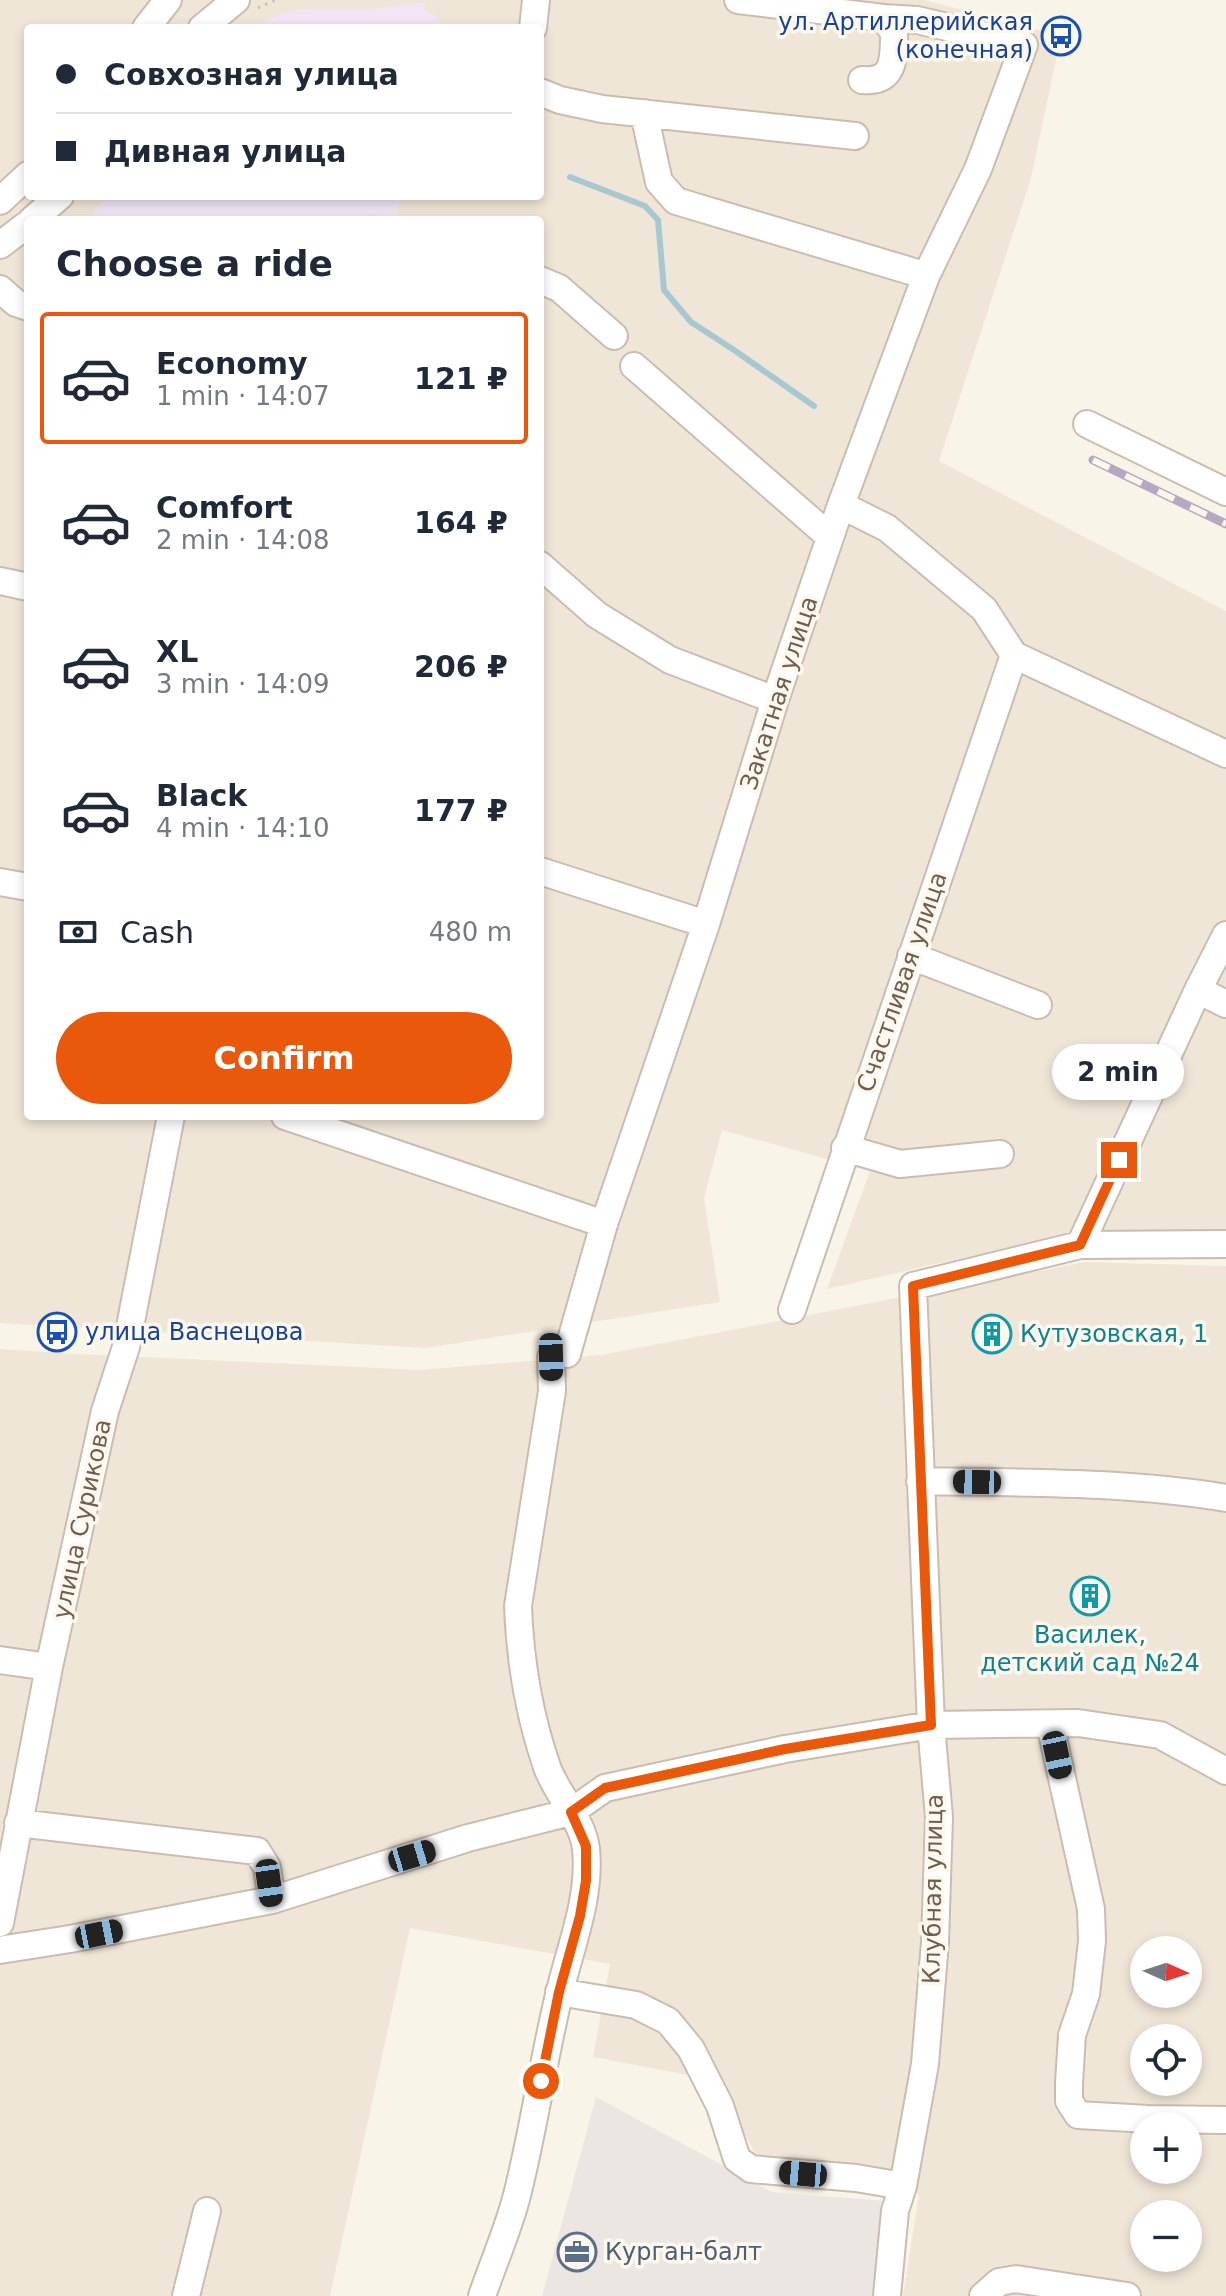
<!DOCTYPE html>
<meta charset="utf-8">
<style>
body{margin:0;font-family:"DejaVu Sans",sans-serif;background:#f2f2f3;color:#1f2937;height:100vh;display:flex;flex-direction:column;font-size:30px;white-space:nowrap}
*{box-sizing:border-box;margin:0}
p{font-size:26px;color:#747a83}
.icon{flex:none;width:44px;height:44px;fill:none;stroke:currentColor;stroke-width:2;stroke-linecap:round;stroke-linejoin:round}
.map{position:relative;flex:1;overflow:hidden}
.side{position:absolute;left:24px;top:216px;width:520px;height:904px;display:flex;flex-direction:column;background:#fff;border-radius:8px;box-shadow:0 4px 12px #0003}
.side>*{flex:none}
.guide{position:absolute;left:24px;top:24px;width:520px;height:176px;border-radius:8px;box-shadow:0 4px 12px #0003;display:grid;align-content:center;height:176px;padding:0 32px;background:#fff}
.needle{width:52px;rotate:93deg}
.buttons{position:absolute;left:1130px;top:1936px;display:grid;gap:16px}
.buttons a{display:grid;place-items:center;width:72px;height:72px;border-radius:50%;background:#fff;box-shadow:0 4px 12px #0003;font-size:40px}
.end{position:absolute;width:36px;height:36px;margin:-18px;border:10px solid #ea580c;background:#fff;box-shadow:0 0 0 4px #fff}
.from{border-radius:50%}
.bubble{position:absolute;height:56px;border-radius:28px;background:#fff;box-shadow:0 4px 12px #0003;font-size:26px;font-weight:700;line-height:56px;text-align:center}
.car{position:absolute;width:24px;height:48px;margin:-24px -12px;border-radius:10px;box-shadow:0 0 6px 2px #0007;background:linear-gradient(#222 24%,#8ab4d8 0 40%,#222 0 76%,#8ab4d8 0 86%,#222 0)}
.guide b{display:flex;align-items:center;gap:28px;height:76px;font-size:30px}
.guide b+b{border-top:2px solid #e0e1e3}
.guide i{width:20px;height:20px;background:#1f2937}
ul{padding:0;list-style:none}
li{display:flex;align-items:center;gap:24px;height:132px;margin:0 16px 12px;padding:0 16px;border:4px solid transparent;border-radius:8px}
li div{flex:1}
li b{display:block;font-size:30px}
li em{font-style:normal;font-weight:700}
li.active{border-color:#ea580c}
li>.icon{width:72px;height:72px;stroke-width:1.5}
h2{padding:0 32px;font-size:36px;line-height:96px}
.pay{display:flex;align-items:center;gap:20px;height:88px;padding:0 32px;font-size:30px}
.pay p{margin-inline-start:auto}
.button{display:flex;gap:16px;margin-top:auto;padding:16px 32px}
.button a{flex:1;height:92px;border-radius:48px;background:#ea580c;color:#fff;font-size:32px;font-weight:700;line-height:92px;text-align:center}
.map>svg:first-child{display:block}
.residential{fill:#f0e6d8;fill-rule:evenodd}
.industrial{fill:#ebe6e1}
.education{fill:#f1e5f6}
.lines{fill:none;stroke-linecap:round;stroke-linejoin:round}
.stream{stroke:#a7c8d1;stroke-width:6}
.minor-casing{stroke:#cabdaf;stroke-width:30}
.path{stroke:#d0b9a7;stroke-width:3;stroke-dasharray:2 6;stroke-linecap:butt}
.minor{stroke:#fff;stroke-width:26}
.rail-casing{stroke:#b7a8c2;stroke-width:9}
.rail{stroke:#fdf8ee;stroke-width:6;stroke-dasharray:18;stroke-linecap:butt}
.route{stroke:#ea580c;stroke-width:10}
.labels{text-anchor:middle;stroke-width:7;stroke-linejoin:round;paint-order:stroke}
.transit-label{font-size:24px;fill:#164399;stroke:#fdf8ee;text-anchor:end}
.street-label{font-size:24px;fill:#705d4f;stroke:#fdf8ee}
.culture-label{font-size:24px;fill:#0d838f;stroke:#fdf8ee;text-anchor:start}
.service-label{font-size:24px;fill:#4e5e75;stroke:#fdf8ee;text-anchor:start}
</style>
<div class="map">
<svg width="1226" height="2296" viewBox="0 0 1226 2296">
<rect width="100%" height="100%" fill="#f9f4e8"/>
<path class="residential" d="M0 0H925L1061 36 1031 178 939 461 1226 611V1230L1072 1233 827 1289 870 1171 722 1130 704 1198 720 1302 426 1348 0 1323ZM28 28H540V196H28ZM28 220H540V1116H28Z
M1085 1262 1226 1266V2296H903L919 2194 766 2172 714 2080 593 2057 610 1964 410 1928 330 2296H0V1349L76 1354 421 1370 601 1355ZM1144 1950H1188V1994H1144ZM1144 2038H1188V2082H1144ZM1144 2126H1188V2170H1144ZM1144 2214H1188V2258H1144Z"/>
<path class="industrial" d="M596 2097 772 2192 909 2203 902 2296H542Z"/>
<path class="education" d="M418 3H425L424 11 436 16 443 28H253L271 18 298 9 367 10Z
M107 196H401L396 218 365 213 363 220H88Z"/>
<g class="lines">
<path class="stream" d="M570 177 645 206 658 220 664 290 691 322 734 350 814 406"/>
<g class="minor-casing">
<path id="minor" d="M738 0 883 18
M146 28 168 0
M202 28 236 0
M533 28 536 0
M540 92 560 100 602 109 855 136
M644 113 659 182 676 201 914 272
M0 201 28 175
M32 220 60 196
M0 245 28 224
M540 280 559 288 614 336
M0 289 16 303 28 307
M634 366 830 537
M1087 424 1226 492
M841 505 887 528 984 609 1014 655
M540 565 597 615 670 660 775 700
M0 581 28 587
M1014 655 1226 754
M540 871 706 924
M0 882 28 887
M911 956 1038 1005
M1198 990 1226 1004
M285 1116 604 1224
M845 1148 900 1164 1000 1154
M1080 1245 1198 990 1226 935
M792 1310 1014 655
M567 1354 604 1224 706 924 775 700 841 505 926 276 978 169 1024 45 917 20 883 18 894 32C894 58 895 83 862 80
M920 1481C1022 1483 1125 1481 1226 1498
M0 1660 49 1667
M1050 1724 1091 1909 1092 1941 1086 1994 1072 2035 1069 2083V2101L1078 2115 1148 2119 1226 2120
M18 1823 257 1851 267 1867 272 1900
M0 1923 49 1667 105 1411 126 1347 171 1116
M0 1950 70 1939 272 1900 468 1838 571 1812 605 1788 785 1749 931 1725 1078 1723 1160 1735 1226 1771
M559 1992 636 2005 668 2021 691 2049 720 2106 737 2159 751 2169 856 2178 903 2186
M186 2296 207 2211
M482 2296C493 2264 507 2232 516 2199 534 2130 543 2059 560 1991 571 1945 591 1897 586 1849 583 1820 556 1793 547 1767 529 1715 520 1660 518 1606L552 1391 551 1357
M887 2296 895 2211 903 2186 925 2064 935 1942 939 1817 931 1725 913 1286 1080 1245 1226 1244
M983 2296 999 2282 1016 2279 1127 2296"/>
</g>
<path class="path" d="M258 8 276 0"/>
<use href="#minor" class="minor"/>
<g class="rail-casing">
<path id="rail" d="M1093 460 1226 524"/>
</g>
<use href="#rail" class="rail"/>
</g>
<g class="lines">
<path class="route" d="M541 2081 559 1992 580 1916 586 1881V1846L571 1812 605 1788 785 1749 931 1725 913 1286 1080 1245 1119 1160"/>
</g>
<defs>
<g id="bus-ring" transform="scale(2)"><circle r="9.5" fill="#fdf8ee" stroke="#1a4fb4" stroke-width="1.5"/><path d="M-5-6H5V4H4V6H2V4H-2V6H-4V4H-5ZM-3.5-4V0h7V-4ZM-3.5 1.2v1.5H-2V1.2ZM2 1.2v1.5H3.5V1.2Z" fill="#1a4fb4"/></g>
<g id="building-ring" transform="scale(2)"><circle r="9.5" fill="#fdf8ee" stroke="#0f9aa8" stroke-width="1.5"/><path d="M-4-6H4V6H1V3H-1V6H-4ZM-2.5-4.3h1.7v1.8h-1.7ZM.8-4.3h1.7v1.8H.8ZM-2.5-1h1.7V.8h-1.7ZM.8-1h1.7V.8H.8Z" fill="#0f9aa8"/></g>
<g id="office-ring" transform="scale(2)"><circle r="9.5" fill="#fdf8ee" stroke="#5c6f8a" stroke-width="1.5"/><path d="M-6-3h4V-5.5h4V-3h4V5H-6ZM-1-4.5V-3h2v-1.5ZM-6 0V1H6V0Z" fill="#5c6f8a"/></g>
</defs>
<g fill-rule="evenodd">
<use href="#bus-ring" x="1061" y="36"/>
<use href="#bus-ring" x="57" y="1332"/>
<use href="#building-ring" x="992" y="1334"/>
<use href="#building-ring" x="1090" y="1596"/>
<use href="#office-ring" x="577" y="2252"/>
</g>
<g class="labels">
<g class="transit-label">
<text x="1033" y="30">ул. Артиллерийская<tspan x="1033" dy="28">(конечная)</tspan></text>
<text x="85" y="1340" text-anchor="start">улица Васнецова</text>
</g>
<g class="street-label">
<text transform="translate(779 693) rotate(-72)" y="8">Закатная улица</text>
<text transform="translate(902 982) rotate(-71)" y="8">Счастливая улица</text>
<text transform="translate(82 1519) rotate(-78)" y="8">улица Сурикова</text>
<text transform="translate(933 1889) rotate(-89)" y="8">Клубная улица</text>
</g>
<g class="culture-label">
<text x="1020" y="1342">Кутузовская, 1</text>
<text x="1090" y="1643" text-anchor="middle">Василек,<tspan x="1090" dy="28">детский сад №24</tspan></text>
</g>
<g class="service-label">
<text x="605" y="2260">Курган-балт</text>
</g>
</g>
</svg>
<div class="buttons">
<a><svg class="needle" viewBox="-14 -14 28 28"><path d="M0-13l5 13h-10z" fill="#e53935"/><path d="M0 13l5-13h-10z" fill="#747a83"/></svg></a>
<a><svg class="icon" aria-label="locate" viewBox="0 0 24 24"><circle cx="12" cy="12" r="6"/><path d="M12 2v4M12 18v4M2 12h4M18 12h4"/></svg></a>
<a>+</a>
<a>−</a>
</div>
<i class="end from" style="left:541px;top:2081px"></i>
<i class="end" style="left:1119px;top:1160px"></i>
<div class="bubble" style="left:1052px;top:1044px;width:132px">2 min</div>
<i class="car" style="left:551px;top:1357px;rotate:179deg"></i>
<i class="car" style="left:977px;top:1482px;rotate:271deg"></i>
<i class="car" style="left:1057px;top:1755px;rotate:168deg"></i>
<i class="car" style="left:412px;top:1856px;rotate:73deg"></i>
<i class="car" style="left:269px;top:1883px;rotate:172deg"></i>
<i class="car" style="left:99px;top:1934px;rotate:79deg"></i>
<i class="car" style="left:803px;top:2174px;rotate:275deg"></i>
<div class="guide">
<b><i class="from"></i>Совхозная улица</b>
<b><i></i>Дивная улица</b>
</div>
<section class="side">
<h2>Choose a ride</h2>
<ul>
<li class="active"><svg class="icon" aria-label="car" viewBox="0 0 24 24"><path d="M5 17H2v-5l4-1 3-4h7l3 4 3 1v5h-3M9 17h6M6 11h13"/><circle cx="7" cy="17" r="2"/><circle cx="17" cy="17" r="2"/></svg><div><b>Economy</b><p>1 min · 14:07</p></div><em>121 ₽</em></li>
<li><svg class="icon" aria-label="car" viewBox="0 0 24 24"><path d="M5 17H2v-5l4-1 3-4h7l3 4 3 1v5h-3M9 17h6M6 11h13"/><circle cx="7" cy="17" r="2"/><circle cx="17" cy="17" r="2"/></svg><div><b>Comfort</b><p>2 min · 14:08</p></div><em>164 ₽</em></li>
<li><svg class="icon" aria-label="car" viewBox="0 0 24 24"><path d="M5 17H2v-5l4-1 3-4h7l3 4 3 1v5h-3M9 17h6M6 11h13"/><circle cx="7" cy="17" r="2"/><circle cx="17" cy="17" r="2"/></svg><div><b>XL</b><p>3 min · 14:09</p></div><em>206 ₽</em></li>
<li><svg class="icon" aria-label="car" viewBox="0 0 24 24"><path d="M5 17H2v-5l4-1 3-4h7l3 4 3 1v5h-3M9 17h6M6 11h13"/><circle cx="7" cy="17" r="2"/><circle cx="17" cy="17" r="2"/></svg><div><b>Black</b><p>4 min · 14:10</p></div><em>177 ₽</em></li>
</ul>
<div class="pay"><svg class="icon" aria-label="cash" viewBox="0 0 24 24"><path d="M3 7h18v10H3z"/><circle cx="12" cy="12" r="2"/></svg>Cash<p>480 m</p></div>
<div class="button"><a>Confirm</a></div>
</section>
</div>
